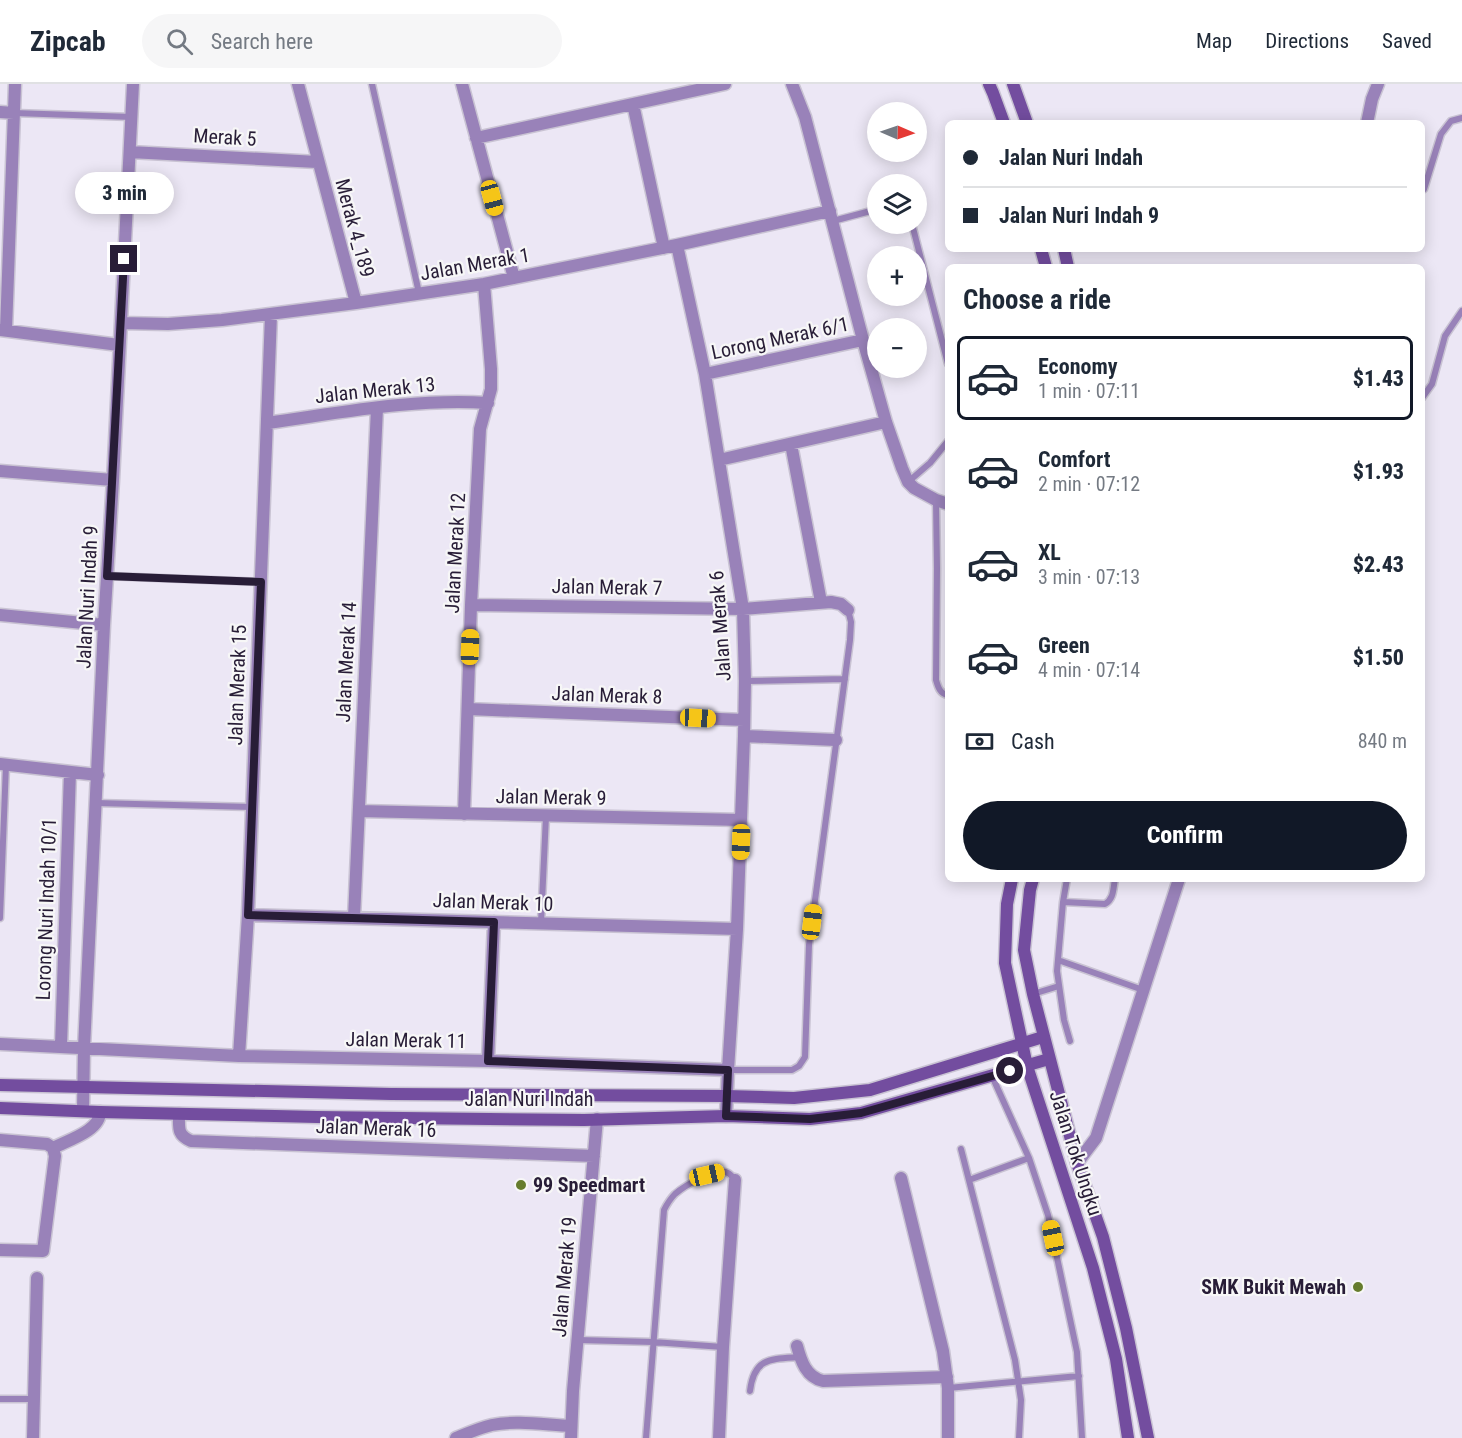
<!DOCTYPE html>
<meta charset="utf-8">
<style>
body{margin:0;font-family:"Roboto Condensed",sans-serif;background:#f6f6f7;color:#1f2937;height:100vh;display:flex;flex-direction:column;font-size:22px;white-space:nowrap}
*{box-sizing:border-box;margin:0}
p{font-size:20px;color:#747a83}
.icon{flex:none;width:33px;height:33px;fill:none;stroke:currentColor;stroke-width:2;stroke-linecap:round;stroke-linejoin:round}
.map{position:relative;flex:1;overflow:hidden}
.sheet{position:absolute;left:945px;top:180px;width:480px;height:618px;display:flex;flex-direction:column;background:#fff;border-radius:9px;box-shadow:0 3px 15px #0003}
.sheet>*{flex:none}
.banner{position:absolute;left:945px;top:36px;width:480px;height:132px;border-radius:9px;box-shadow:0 3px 15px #0003;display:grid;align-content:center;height:132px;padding:0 18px;background:#fff}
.needle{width:39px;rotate:92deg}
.controls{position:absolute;left:867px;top:18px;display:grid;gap:12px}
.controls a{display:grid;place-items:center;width:60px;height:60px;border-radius:50%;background:#fff;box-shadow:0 3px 15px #0003;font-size:30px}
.end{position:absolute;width:27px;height:27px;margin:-14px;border:8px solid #281d37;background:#fff;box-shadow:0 0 0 3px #fff}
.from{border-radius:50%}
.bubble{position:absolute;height:42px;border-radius:21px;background:#fff;box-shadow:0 3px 15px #0003;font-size:20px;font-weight:800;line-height:42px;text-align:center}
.car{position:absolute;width:18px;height:36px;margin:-18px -9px;border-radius:8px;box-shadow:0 0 4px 2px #0007;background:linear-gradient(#f5c518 24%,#345 0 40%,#f5c518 0 76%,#345 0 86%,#f5c518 0)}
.banner b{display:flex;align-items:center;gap:21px;height:57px;font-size:22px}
.banner b+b{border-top:2px solid #e0e1e3}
.banner i{width:15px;height:15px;background:#1f2937}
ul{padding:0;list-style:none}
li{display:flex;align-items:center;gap:18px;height:84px;margin:0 12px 9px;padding:0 6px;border:3px solid transparent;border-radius:9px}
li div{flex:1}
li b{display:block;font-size:22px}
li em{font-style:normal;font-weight:800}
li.on{border-color:#111827}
li>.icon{width:54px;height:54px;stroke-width:1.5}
h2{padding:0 18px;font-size:27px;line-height:72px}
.pay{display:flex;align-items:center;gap:15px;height:66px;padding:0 18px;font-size:22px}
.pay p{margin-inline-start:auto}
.cta{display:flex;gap:12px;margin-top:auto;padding:12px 18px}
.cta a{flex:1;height:69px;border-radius:36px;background:#111827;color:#fff;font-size:24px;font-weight:800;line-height:69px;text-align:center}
header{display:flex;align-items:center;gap:36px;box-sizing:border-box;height:84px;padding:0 30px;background:#fff;border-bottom:2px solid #e0e1e3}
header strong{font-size:28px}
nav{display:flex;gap:33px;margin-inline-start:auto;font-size:21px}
.search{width:420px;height:54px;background:#f6f6f7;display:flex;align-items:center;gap:15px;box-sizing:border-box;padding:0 21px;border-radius:33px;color:#747a83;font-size:22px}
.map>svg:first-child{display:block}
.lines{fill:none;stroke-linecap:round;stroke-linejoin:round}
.lane-casing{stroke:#c9c3d3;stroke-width:9}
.street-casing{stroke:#c9c3d3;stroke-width:15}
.secondary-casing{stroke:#c9c3d3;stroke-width:15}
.lane{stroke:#9982b9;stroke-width:6}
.street{stroke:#9982b9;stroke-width:12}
.secondary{stroke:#734d9f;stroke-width:12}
.route{stroke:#281d37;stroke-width:8}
.poi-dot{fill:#667c2d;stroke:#f7f7f7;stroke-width:2}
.labels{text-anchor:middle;stroke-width:4.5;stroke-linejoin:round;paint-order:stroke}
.street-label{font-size:20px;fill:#281d37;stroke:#f7f7f7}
.poi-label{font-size:20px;font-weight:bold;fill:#281d37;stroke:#f7f7f7;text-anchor:start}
</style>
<header>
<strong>Zipcab</strong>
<div class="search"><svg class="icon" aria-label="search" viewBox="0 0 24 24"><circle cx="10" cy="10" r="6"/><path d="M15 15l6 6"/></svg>Search here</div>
<nav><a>Map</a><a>Directions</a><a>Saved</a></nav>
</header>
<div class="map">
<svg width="1462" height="1354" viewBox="0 0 1462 1354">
<rect width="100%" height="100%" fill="#ece7f5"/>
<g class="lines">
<g class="lane-casing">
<path id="lane" d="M372 0 419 209
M14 29 132 33
M1424 105 1441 50 1451 37 1462 34
M833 137 878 125
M912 140 948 280
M1422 314 1432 300 1445 252 1462 227
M908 398 930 379 948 357
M936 417 937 484 936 596C938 603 940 610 948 611
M107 492 260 498
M746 597 845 595
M96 719 252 723
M1067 795 1063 818 1057 887 1064 936 1070 957
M1063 818 1105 820C1114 815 1113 805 1115 795
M0 834 6 681
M541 839 546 732
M1058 876 1143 906
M1033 910 1059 902
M728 986H792L799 982 805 973 809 861 850 556 851 538 848 526
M992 992 1029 1074 1048 1131 1077 1268 1082 1354
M961 1065 1015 1276 1021 1316 1019 1354
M969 1096 1029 1074
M578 1256 653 1258 723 1263
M948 1304 1079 1292
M750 1307C754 1273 771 1275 800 1273
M0 1315H34
M646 1354 664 1126C667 1120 670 1115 675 1110 684 1102 716 1083 728 1089 729 1089 735 1095 735 1096"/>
</g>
<g class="street-casing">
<path id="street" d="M298 0 356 219
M462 0 514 194
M792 0 805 33 863 256 886 338 902 384 908 398 914 404 936 416 948 420
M633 20 664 164
M0 28 14 29
M1367 39 1372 15 1378 0
M476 54 725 0
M130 68 317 78
M677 161 705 290 743 525 745 597 744 652 737 845 728 986 726 1032
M121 239 168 240 222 236 356 219 484 200 677 161 830 127
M0 246 119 261
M6 246 15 0
M705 290 863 256
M267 339C340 329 414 314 488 319
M791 360 821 518
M719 376 886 338
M0 387 113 396
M471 521 743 525 831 518 841 520 848 526
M0 531 104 541
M468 625 744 636
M744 652 836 656
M0 680 98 691
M359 727 741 736
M464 730 471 521 480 345 491 305V285L484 200
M248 831 737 845
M354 834 377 324
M0 960 239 972 488 977 728 986
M61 962 70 688
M239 972 248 831 271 231
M488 977 494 838
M83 1027 84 964 104 541 113 396 133 0
M179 1030C179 1044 177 1051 191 1057L594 1072
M0 1056 47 1060 53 1064
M53 1064C68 1056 100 1047 100 1028
M1077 1079 1096 1054 1179 795
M901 1094 943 1267 948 1304V1354
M0 1166 43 1167 55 1072 53 1064
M797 1262C801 1277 806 1293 823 1297L947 1293
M33 1354 37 1194
M456 1354C468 1349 479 1344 492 1341 516 1336 546 1341 571 1342
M571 1354 573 1307 597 1035
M719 1354 723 1263 735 1096"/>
</g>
<g class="secondary-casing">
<path id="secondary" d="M989 0 993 9 1004 39
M1013 0 1027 39
M1041 165 1046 183
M1064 165 1068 183
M1012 795 1007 820 1005 879 1027 982 1093 1184 1116 1275 1128 1354
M1033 795 1030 806 1024 866 1033 910 1077 1079 1103 1153 1126 1244 1148 1354
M0 1001 391 1010 726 1012 794 1014 870 1006 1043 953
M0 1024 100 1028 317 1033 584 1036 726 1032 810 1035 861 1029 1049 975"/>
</g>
<use href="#lane" class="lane"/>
<use href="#street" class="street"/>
<use href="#secondary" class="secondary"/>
</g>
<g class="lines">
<path class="route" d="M124 175 107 492 261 498 248 831 494 838 488 977 728 986 726 1032 810 1035 861 1029 1010 987"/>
</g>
<g class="poi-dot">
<circle cx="521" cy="1101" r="6"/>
<circle cx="1358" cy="1203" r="6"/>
</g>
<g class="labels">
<g class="street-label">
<text transform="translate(225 53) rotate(3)" y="7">Merak 5</text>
<text transform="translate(355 144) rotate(75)" y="7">Merak 4_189</text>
<text transform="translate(475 180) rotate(-10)" y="7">Jalan Merak 1</text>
<text transform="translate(780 254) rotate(-12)" y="7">Lorong Merak 6/1</text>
<text transform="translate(375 306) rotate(-6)" y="7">Jalan Merak 13</text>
<text transform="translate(455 469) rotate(-87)" y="7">Jalan Merak 12</text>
<text transform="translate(607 503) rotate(1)" y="7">Jalan Merak 7</text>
<text transform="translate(87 513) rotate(-87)" y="7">Jalan Nuri Indah 9</text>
<text transform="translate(720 542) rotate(-94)" y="7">Jalan Merak 6</text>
<text transform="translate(346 578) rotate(-87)" y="7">Jalan Merak 14</text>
<text transform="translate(237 601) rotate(-88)" y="7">Jalan Merak 15</text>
<text transform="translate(607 611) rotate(2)" y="7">Jalan Merak 8</text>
<text transform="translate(551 713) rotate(1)" y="7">Jalan Merak 9</text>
<text transform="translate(493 818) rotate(2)" y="7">Jalan Merak 10</text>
<text transform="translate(46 825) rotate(-88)" y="7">Lorong Nuri Indah 10/1</text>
<text transform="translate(406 956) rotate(1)" y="7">Jalan Merak 11</text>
<text x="529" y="1022">Jalan Nuri Indah</text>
<text transform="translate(376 1044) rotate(2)" y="7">Jalan Merak 16</text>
<text transform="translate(1076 1069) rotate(72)" y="7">Jalan Tok Ungku</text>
<text transform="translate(564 1193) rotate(-85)" y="7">Jalan Merak 19</text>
</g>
<g class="poi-label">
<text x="533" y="1108">99 Speedmart</text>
<text x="1346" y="1210" text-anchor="end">SMK Bukit Mewah</text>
</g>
</g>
</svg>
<div class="controls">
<a><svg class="needle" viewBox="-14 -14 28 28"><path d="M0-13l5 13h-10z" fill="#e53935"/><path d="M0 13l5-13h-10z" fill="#747a83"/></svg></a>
<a><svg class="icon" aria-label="layers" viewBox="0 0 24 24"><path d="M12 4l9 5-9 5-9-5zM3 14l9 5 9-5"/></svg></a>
<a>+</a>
<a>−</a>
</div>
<i class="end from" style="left:1010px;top:987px"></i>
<i class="end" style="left:124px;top:175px"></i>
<div class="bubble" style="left:75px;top:88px;width:99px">3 min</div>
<i class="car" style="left:492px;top:114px;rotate:165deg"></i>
<i class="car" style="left:470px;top:563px;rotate:2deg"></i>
<i class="car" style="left:698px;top:634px;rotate:93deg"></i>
<i class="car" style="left:741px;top:758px;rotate:182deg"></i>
<i class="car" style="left:812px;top:838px;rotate:7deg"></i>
<i class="car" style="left:707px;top:1091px;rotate:77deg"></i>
<i class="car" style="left:1053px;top:1154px;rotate:348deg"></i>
<div class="banner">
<b><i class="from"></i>Jalan Nuri Indah</b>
<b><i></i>Jalan Nuri Indah 9</b>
</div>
<section class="sheet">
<h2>Choose a ride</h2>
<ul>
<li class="on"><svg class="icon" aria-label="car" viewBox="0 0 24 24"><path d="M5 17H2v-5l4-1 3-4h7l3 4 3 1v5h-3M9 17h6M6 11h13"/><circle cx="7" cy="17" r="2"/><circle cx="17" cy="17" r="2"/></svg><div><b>Economy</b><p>1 min · 07:11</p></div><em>$1.43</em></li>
<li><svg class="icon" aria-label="car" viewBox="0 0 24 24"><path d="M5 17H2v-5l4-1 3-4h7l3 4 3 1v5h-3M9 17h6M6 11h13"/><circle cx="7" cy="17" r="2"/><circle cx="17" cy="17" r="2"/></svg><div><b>Comfort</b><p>2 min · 07:12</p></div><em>$1.93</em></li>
<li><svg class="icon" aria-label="car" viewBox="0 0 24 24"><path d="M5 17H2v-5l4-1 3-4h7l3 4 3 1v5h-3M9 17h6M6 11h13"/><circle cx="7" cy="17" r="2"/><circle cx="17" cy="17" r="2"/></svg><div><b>XL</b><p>3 min · 07:13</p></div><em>$2.43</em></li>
<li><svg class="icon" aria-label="car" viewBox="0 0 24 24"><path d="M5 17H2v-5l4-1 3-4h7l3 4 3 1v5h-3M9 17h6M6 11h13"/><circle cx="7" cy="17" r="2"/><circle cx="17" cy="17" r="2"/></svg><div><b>Green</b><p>4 min · 07:14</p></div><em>$1.50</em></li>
</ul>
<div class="pay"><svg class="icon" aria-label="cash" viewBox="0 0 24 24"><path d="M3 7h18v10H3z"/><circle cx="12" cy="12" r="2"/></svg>Cash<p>840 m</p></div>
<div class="cta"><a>Confirm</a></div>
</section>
</div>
